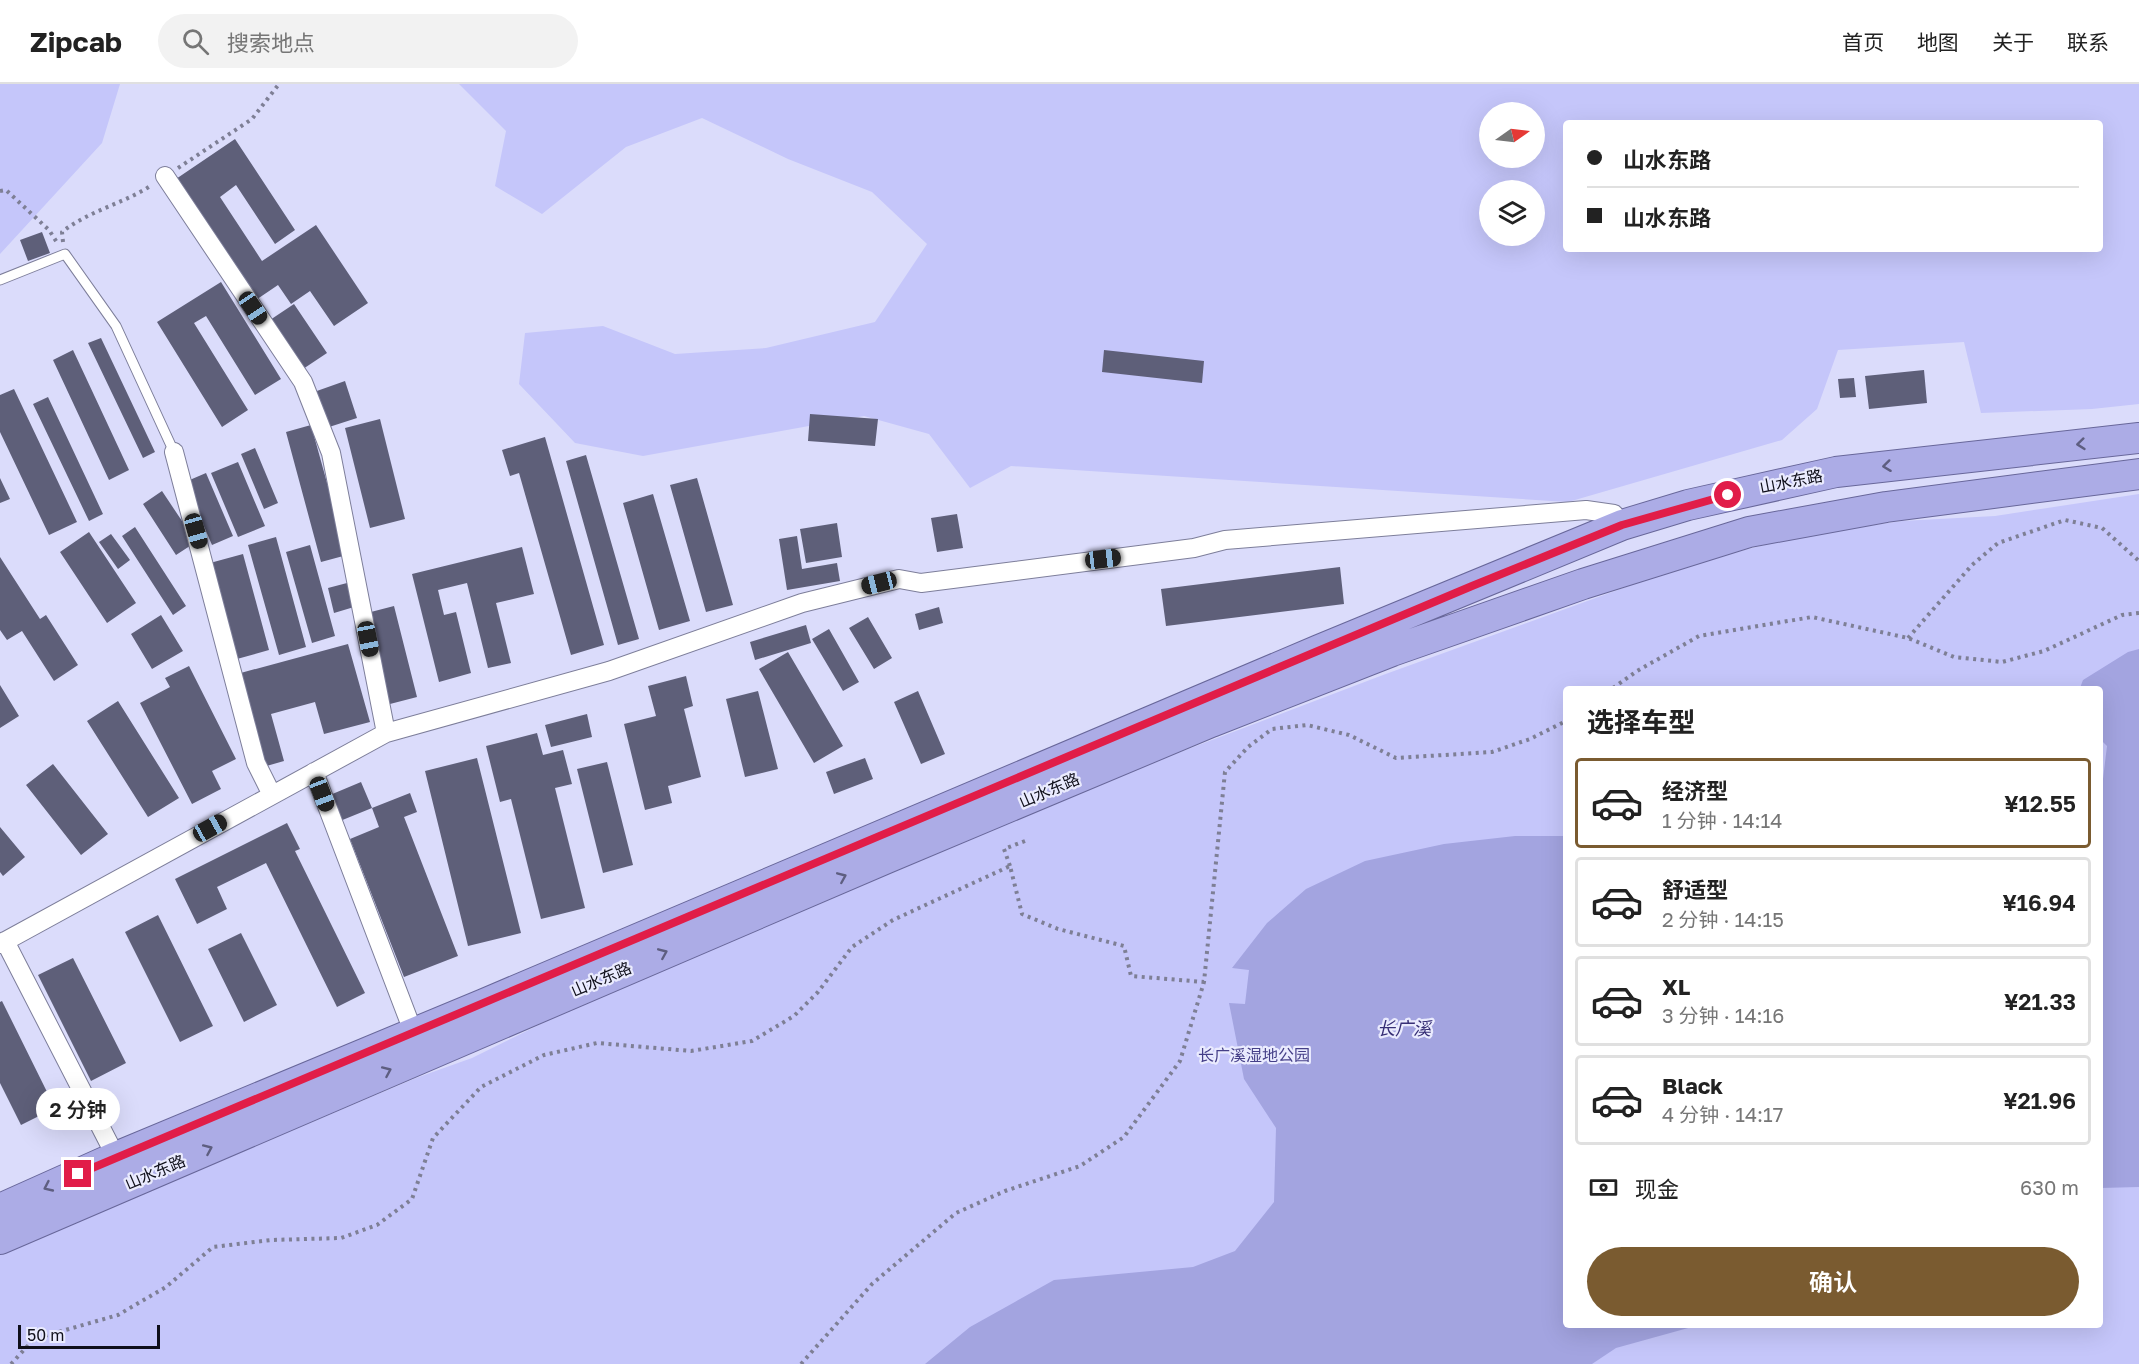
<!DOCTYPE html>
<html lang="zh">
<meta charset="utf-8">
<style>
body{margin:0;font-family:"Golos Text","Noto Sans SC",sans-serif;background:#f2f2f2;color:#222;height:100vh;display:flex;flex-direction:column;font-size:22px;white-space:nowrap}
*{box-sizing:border-box;margin:0}
p{font-size:20px;color:#767676}
.icon{flex:none;width:33px;height:33px;fill:none;stroke:currentColor;stroke-width:2;stroke-linecap:round;stroke-linejoin:round}
.map{position:relative;flex:1;overflow:hidden}
.drawer{position:absolute;left:1563px;top:602px;width:540px;height:642px;display:flex;flex-direction:column;background:#fff;border-radius:6px;box-shadow:0 6px 24px #0002}
.drawer>*{flex:none}
.banner{position:absolute;left:1563px;top:36px;width:540px;height:132px;border-radius:6px;box-shadow:0 6px 24px #0002;display:grid;align-content:center;height:132px;padding:0 24px;background:#fff}
.needle{width:39px;rotate:76deg}
.tools{position:absolute;left:1479px;top:18px;display:grid;gap:12px}
.tools a{display:grid;place-items:center;width:66px;height:66px;border-radius:50%;background:#fff;box-shadow:0 6px 24px #0002;font-size:30px}
.scale{position:absolute;left:18px;bottom:15px;width:142px;box-sizing:border-box;padding-left:6px;border:3px solid #0f0f1a;border-top:0;font-size:16px;line-height:21px;white-space:nowrap;color:#0f0f1a;-webkit-text-stroke:4px #eaebfe;paint-order:stroke}
.end{position:absolute;width:27px;height:27px;margin:-14px;border:8px solid #e11d48;background:#fff;box-shadow:0 0 0 3px #fff}
.from{border-radius:50%}
.bubble{position:absolute;height:42px;border-radius:21px;background:#fff;box-shadow:0 6px 24px #0002;font-size:20px;font-weight:600;line-height:42px;text-align:center}
.car{position:absolute;width:18px;height:36px;margin:-18px -9px;border-radius:8px;box-shadow:0 0 4px 2px #0007;background:linear-gradient(#222 24%,#8ab4d8 0 40%,#222 0 76%,#8ab4d8 0 86%,#222 0)}
.banner b{display:flex;align-items:center;gap:21px;height:57px;font-size:22px}
.banner b+b{border-top:2px solid #e0e0e0}
.banner i{width:15px;height:15px;background:#222}
ul{padding:0;list-style:none}
li{display:flex;align-items:center;gap:18px;height:90px;margin:0 12px 9px;padding:0 12px;border:3px solid #e0e0e0;border-radius:6px}
li div{flex:1}
li b{display:block;font-size:22px}
li em{font-style:normal;font-weight:600}
li.current{border-color:#7a5b30}
li>.icon{width:54px;height:54px;stroke-width:1.5}
h2{padding:0 24px;font-size:27px;line-height:72px}
.pay{display:flex;align-items:center;gap:15px;height:66px;padding:0 24px;font-size:22px}
.pay p{margin-inline-start:auto}
.action{display:flex;gap:12px;margin-top:auto;padding:12px 24px}
.action a{flex:1;height:69px;border-radius:36px;background:#7a5b30;color:#fff;font-size:24px;font-weight:600;line-height:69px;text-align:center}
header{display:flex;align-items:center;gap:36px;box-sizing:border-box;height:84px;padding:0 30px;background:#fff;border-bottom:2px solid #e0e0e0}
header strong{font-size:28px}
nav{display:flex;gap:33px;margin-inline-start:auto;font-size:21px}
.search{width:420px;height:54px;background:#f2f2f2;display:flex;align-items:center;gap:15px;box-sizing:border-box;padding:0 21px;border-radius:33px;color:#767676;font-size:22px}
.map>svg:first-child{display:block}
.green{fill:#c5c6fa;fill-rule:evenodd}
.water{fill:#a3a4e0}
.building{fill:#5e5f79}
.lines{fill:none;stroke-linecap:round;stroke-linejoin:round}
.service-casing{stroke:#7d7e9a;stroke-width:11}
.minor-casing{stroke:#7d7e9a;stroke-width:20}
.trunk-casing{stroke:#68679a;stroke-width:32}
.path{stroke:#7e7f95;stroke-width:4;stroke-dasharray:3 4.5;stroke-linecap:butt}
.service{stroke:#fff;stroke-width:9}
.minor{stroke:#fff;stroke-width:18}
.trunk{stroke:#acace6;stroke-width:30}
.oneway{stroke:#5e5e80}
.route{stroke:#e11d48;stroke-width:8}
.labels{text-anchor:middle;stroke-width:4.5;stroke-linejoin:round;paint-order:stroke}
.street-label{font-size:16px;fill:#0f0f1a;stroke:#eaebfe}
.park-label{font-size:16px;fill:#453f88;stroke:#eaebfe}
.water-label{font-size:18px;font-style:italic;fill:#372f76;stroke:#eaebfe}
</style>
<header>
<strong>Zipcab</strong>
<div class="search"><svg class="icon" aria-label="search" viewBox="0 0 24 24"><circle cx="10" cy="10" r="6"/><path d="M15 15l6 6"/></svg>搜索地点</div>
<nav><a>首页</a><a>地图</a><a>关于</a><a>联系</a></nav>
</header>
<div class="map">
<svg width="2139" height="1280" viewBox="0 0 2139 1280">
<rect width="100%" height="100%" fill="#dbdcfb"/>
<path class="green" d="M0 0H120L102 59 0 170Z
M459 0H2139V320L2092 325 1981 329 1964 258 1838 266 1817 325 1782 356 1568 418 1011 382 970 404 929 350 864 332 643 372 575 359 519 300 525 249 603 242 675 270 766 264 875 238 927 160 872 108 788 75 702 34 626 63 542 130 495 102 506 47ZM1490 28H1534V74H1490ZM1566 39H2100V165H1566ZM1490 106H1534V152H1490Z
M2139 410V1280H0V1170L416 994 472 974 579 921 1117 692 1383 591 1692 479 1805 451 1902 437 1995 432ZM1566 604H2100V1240H1566Z"/>
<path class="water" d="M2139 565V1103L2100 1104V697L2103 695 2107 662 2100 655V604H2080L2083 596 2128 568Z
M1515 752H1566V1240L1699 1241 1616 1264 1592 1280H925L970 1243 1054 1196 1193 1183 1235 1167 1274 1118 1276 1044 1244 995 1229 919 1245 920 1249 886 1232 884 1267 839 1306 805 1365 777 1444 760Z"/>
<path class="building" d="M235 55 295 146 275 160 236 101 220 113 262 177 316 141 368 219 334 242 310 207 291 220 278 201 253 218 173 97Z
M42 148 50 169 28 177 20 156Z
M221 198 281 295 255 311 206 232 194 239 248 326 222 343 157 238Z
M294 220 327 269 300 287 267 238Z
M101 254 155 368 143 374 88 259Z
M73 266 129 386 109 396 53 276Z
M1104 266 1204 277 1202 299 1102 288Z
M1924 286 1927 319 1869 325 1865 292Z
M1854 294 1856 313 1840 314 1838 295Z
M345 297 357 334 326 344 314 308Z
M14 305 77 438 49 451 0 348V311Z
M48 313 103 430 89 437 33 320Z
M810 330 878 335 875 362 808 357Z
M380 335 405 435 370 444 345 344Z
M311 341 347 471 321 478 286 348Z
M545 353 604 561 571 571 519 389 510 392 502 366Z
M255 364 278 419 264 425 241 370Z
M586 371 639 555 618 561 566 377Z
M238 378 265 442 238 453 211 389Z
M206 389 233 452 212 461 185 398Z
M0 394 10 415 0 419Z
M697 394 733 521 706 528 670 401Z
M162 407 196 458 176 471 143 420Z
M653 410 690 537 659 546 623 419Z
M957 430 963 464 937 468 931 434Z
M837 439 842 473 806 479 800 445Z
M135 443 186 522 173 531 122 452Z
M89 448 136 519 107 539 60 468Z
M111 450 130 476 118 485 99 458Z
M797 452 802 485 837 479 840 497 787 506 779 455Z
M276 453 306 563 279 571 248 461Z
M310 461 335 552 312 559 286 468Z
M522 463 534 510 496 519 511 579 488 584 467 499 438 506 444 531 456 528 471 589 439 598 412 490Z
M243 470 269 566 237 575 210 479Z
M0 473 40 535 46 531 78 581 54 597 22 547 7 556 0 546Z
M1340 483 1344 520 1166 542 1161 505Z
M347 499 354 523 334 529 328 504Z
M394 522 417 613 390 620 367 529Z
M939 523 943 539 919 546 915 530Z
M161 531 183 567 152 585 131 550Z
M868 533 892 574 874 585 849 544Z
M806 541 811 559 755 576 750 558Z
M829 545 859 598 843 607 812 555Z
M348 560 370 638 324 650 315 618 271 630 284 677 263 683 237 590Z
M788 568 843 662 814 679 759 585Z
M189 582 236 675 212 687 221 705 192 720 140 619 170 603 165 594Z
M686 592 693 622 684 625 701 693 668 702 672 719 645 726 624 640 656 632 648 602Z
M0 601 19 632 0 644Z
M758 607 778 685 745 693 726 615Z
M918 607 945 670 921 680 894 618Z
M118 617 179 714 148 733 87 637Z
M587 630 592 653 551 663 545 641Z
M537 649 543 671 563 666 572 700 555 704 585 824 541 835 511 715 500 718 486 662Z
M477 674 521 849 468 862 425 687Z
M865 674 873 695 834 710 826 688Z
M607 678 633 781 603 789 577 685Z
M53 680 108 750 81 771 26 701Z
M361 698 372 724 340 737 330 711Z
M410 709 417 728 404 733 458 872 404 893 350 755 379 743 372 724Z
M287 739 300 765 295 767 365 909 337 923 266 779 217 803 227 825 197 840 175 795Z
M0 743 25 773 3 792 0 788Z
M158 831 213 942 180 958 125 848Z
M241 849 277 921 244 938 208 865Z
M73 874 126 979 91 997 38 891Z
M2 917 55 1024 21 1041 0 999V918Z"/>
<g class="lines">
<g class="service-casing">
<path id="service" d="M0 196 65 170 116 242 174 368"/>
</g>
<g class="minor-casing">
<path id="minor" d="M165 92 303 298 331 369 386 649
M174 368 256 679 272 711
M314 688 414 950
M5 857 116 1073
M0 860 386 649 609 587 802 519 899 495 921 499 1194 464 1225 456 1586 426 1614 430 1622 441"/>
</g>
<g class="trunk-casing">
<path id="trunk" d="M0 1125 116 1073 484 920 1319 566 1622 441 1688 421 1836 388 2139 354
M0 1155 887 774 1211 638 1392 567 1583 500 1749 448 1886 423 2139 390"/>
</g>
<path class="path" d="M178 84 252 35 279 0
M0 107 6 106 49 146 58 160
M63 158 62 148C90 126 123 120 152 101
M1908 554 1972 481 1998 459 2065 436 2102 444 2139 477
M1613 604 1637 587 1699 552 1812 533 1908 554 1954 573 2002 578 2044 567 2122 531 2139 529
M1010 782 1004 765 1025 757
M11 1280 34 1255 118 1231 166 1203 213 1163 271 1156 341 1154 377 1141 412 1115 433 1054 481 1003 544 971 597 959 691 967 752 957 794 932 818 908 852 863 893 836 1010 782 1022 830 1058 845 1124 862 1131 892 1204 898
M801 1280 872 1200 956 1129 1005 1107 1080 1082 1124 1053 1180 977 1204 898 1225 688 1248 663 1272 645 1307 641 1349 651 1396 674 1492 668 1530 655 1566 637"/>
<use href="#service" class="service"/>
<use href="#minor" class="minor"/>
<use href="#trunk" class="trunk"/>
</g>
<defs><path id="oneway-chevron" d="M-2-3.5L2.5 0L-2 3.5" fill="none" stroke-width="1.6" stroke-linecap="round" stroke-linejoin="round" transform="scale(1.5)"/></defs>
<g class="oneway">
<use href="#oneway-chevron" transform="translate(2081 360) rotate(174)"/>
<use href="#oneway-chevron" transform="translate(1887 382) rotate(173)"/>
<use href="#oneway-chevron" transform="translate(842 793) rotate(-23)"/>
<use href="#oneway-chevron" transform="translate(663 869) rotate(-23)"/>
<use href="#oneway-chevron" transform="translate(387 987) rotate(-24)"/>
<use href="#oneway-chevron" transform="translate(208 1065) rotate(-24)"/>
<use href="#oneway-chevron" transform="translate(48 1103) rotate(155)"/>
</g>
<g class="lines">
<path class="route" d="M78 1090 1472 502 1622 441 1728 411"/>
</g>
<g class="labels">
<g class="street-label">
<text transform="translate(1791 397) rotate(-11)" y="6">山水东路</text>
<text transform="translate(1049 706) rotate(-23)" y="6">山水东路</text>
<text transform="translate(601 895) rotate(-23)" y="6">山水东路</text>
<text transform="translate(155 1088) rotate(-23)" y="6">山水东路</text>
</g>
<g class="park-label">
<text x="1254" y="977">长广溪湿地公园</text>
</g>
<g class="water-label">
<text x="1404" y="951">长广溪</text>
</g>
</g>
</svg>
<div class="tools">
<a><svg class="needle" viewBox="-14 -14 28 28"><path d="M0-13l5 13h-10z" fill="#e53935"/><path d="M0 13l5-13h-10z" fill="#767676"/></svg></a>
<a><svg class="icon" aria-label="layers" viewBox="0 0 24 24"><path d="M12 4l9 5-9 5-9-5zM3 14l9 5 9-5"/></svg></a>
</div>
<div class="scale">50 m</div>
<i class="end from" style="left:1728px;top:411px"></i>
<i class="end" style="left:78px;top:1090px"></i>
<div class="bubble" style="left:36px;top:1004px;width:84px">2 分钟</div>
<i class="car" style="left:253px;top:224px;rotate:146deg"></i>
<i class="car" style="left:196px;top:447px;rotate:164deg"></i>
<i class="car" style="left:1103px;top:475px;rotate:83deg"></i>
<i class="car" style="left:879px;top:499px;rotate:256deg"></i>
<i class="car" style="left:368px;top:555px;rotate:169deg"></i>
<i class="car" style="left:322px;top:710px;rotate:159deg"></i>
<i class="car" style="left:210px;top:744px;rotate:61deg"></i>
<div class="banner">
<b><i class="from"></i>山水东路</b>
<b><i></i>山水东路</b>
</div>
<section class="drawer">
<h2>选择车型</h2>
<ul>
<li class="current"><svg class="icon" aria-label="car" viewBox="0 0 24 24"><path d="M5 17H2v-5l4-1 3-4h7l3 4 3 1v5h-3M9 17h6M6 11h13"/><circle cx="7" cy="17" r="2"/><circle cx="17" cy="17" r="2"/></svg><div><b>经济型</b><p>1 分钟 · 14:14</p></div><em>¥12.55</em></li>
<li><svg class="icon" aria-label="car" viewBox="0 0 24 24"><path d="M5 17H2v-5l4-1 3-4h7l3 4 3 1v5h-3M9 17h6M6 11h13"/><circle cx="7" cy="17" r="2"/><circle cx="17" cy="17" r="2"/></svg><div><b>舒适型</b><p>2 分钟 · 14:15</p></div><em>¥16.94</em></li>
<li><svg class="icon" aria-label="car" viewBox="0 0 24 24"><path d="M5 17H2v-5l4-1 3-4h7l3 4 3 1v5h-3M9 17h6M6 11h13"/><circle cx="7" cy="17" r="2"/><circle cx="17" cy="17" r="2"/></svg><div><b>XL</b><p>3 分钟 · 14:16</p></div><em>¥21.33</em></li>
<li><svg class="icon" aria-label="car" viewBox="0 0 24 24"><path d="M5 17H2v-5l4-1 3-4h7l3 4 3 1v5h-3M9 17h6M6 11h13"/><circle cx="7" cy="17" r="2"/><circle cx="17" cy="17" r="2"/></svg><div><b>Black</b><p>4 分钟 · 14:17</p></div><em>¥21.96</em></li>
</ul>
<div class="pay"><svg class="icon" aria-label="cash" viewBox="0 0 24 24"><path d="M3 7h18v10H3z"/><circle cx="12" cy="12" r="2"/></svg>现金<p>630 m</p></div>
<div class="action"><a>确认</a></div>
</section>
</div>
